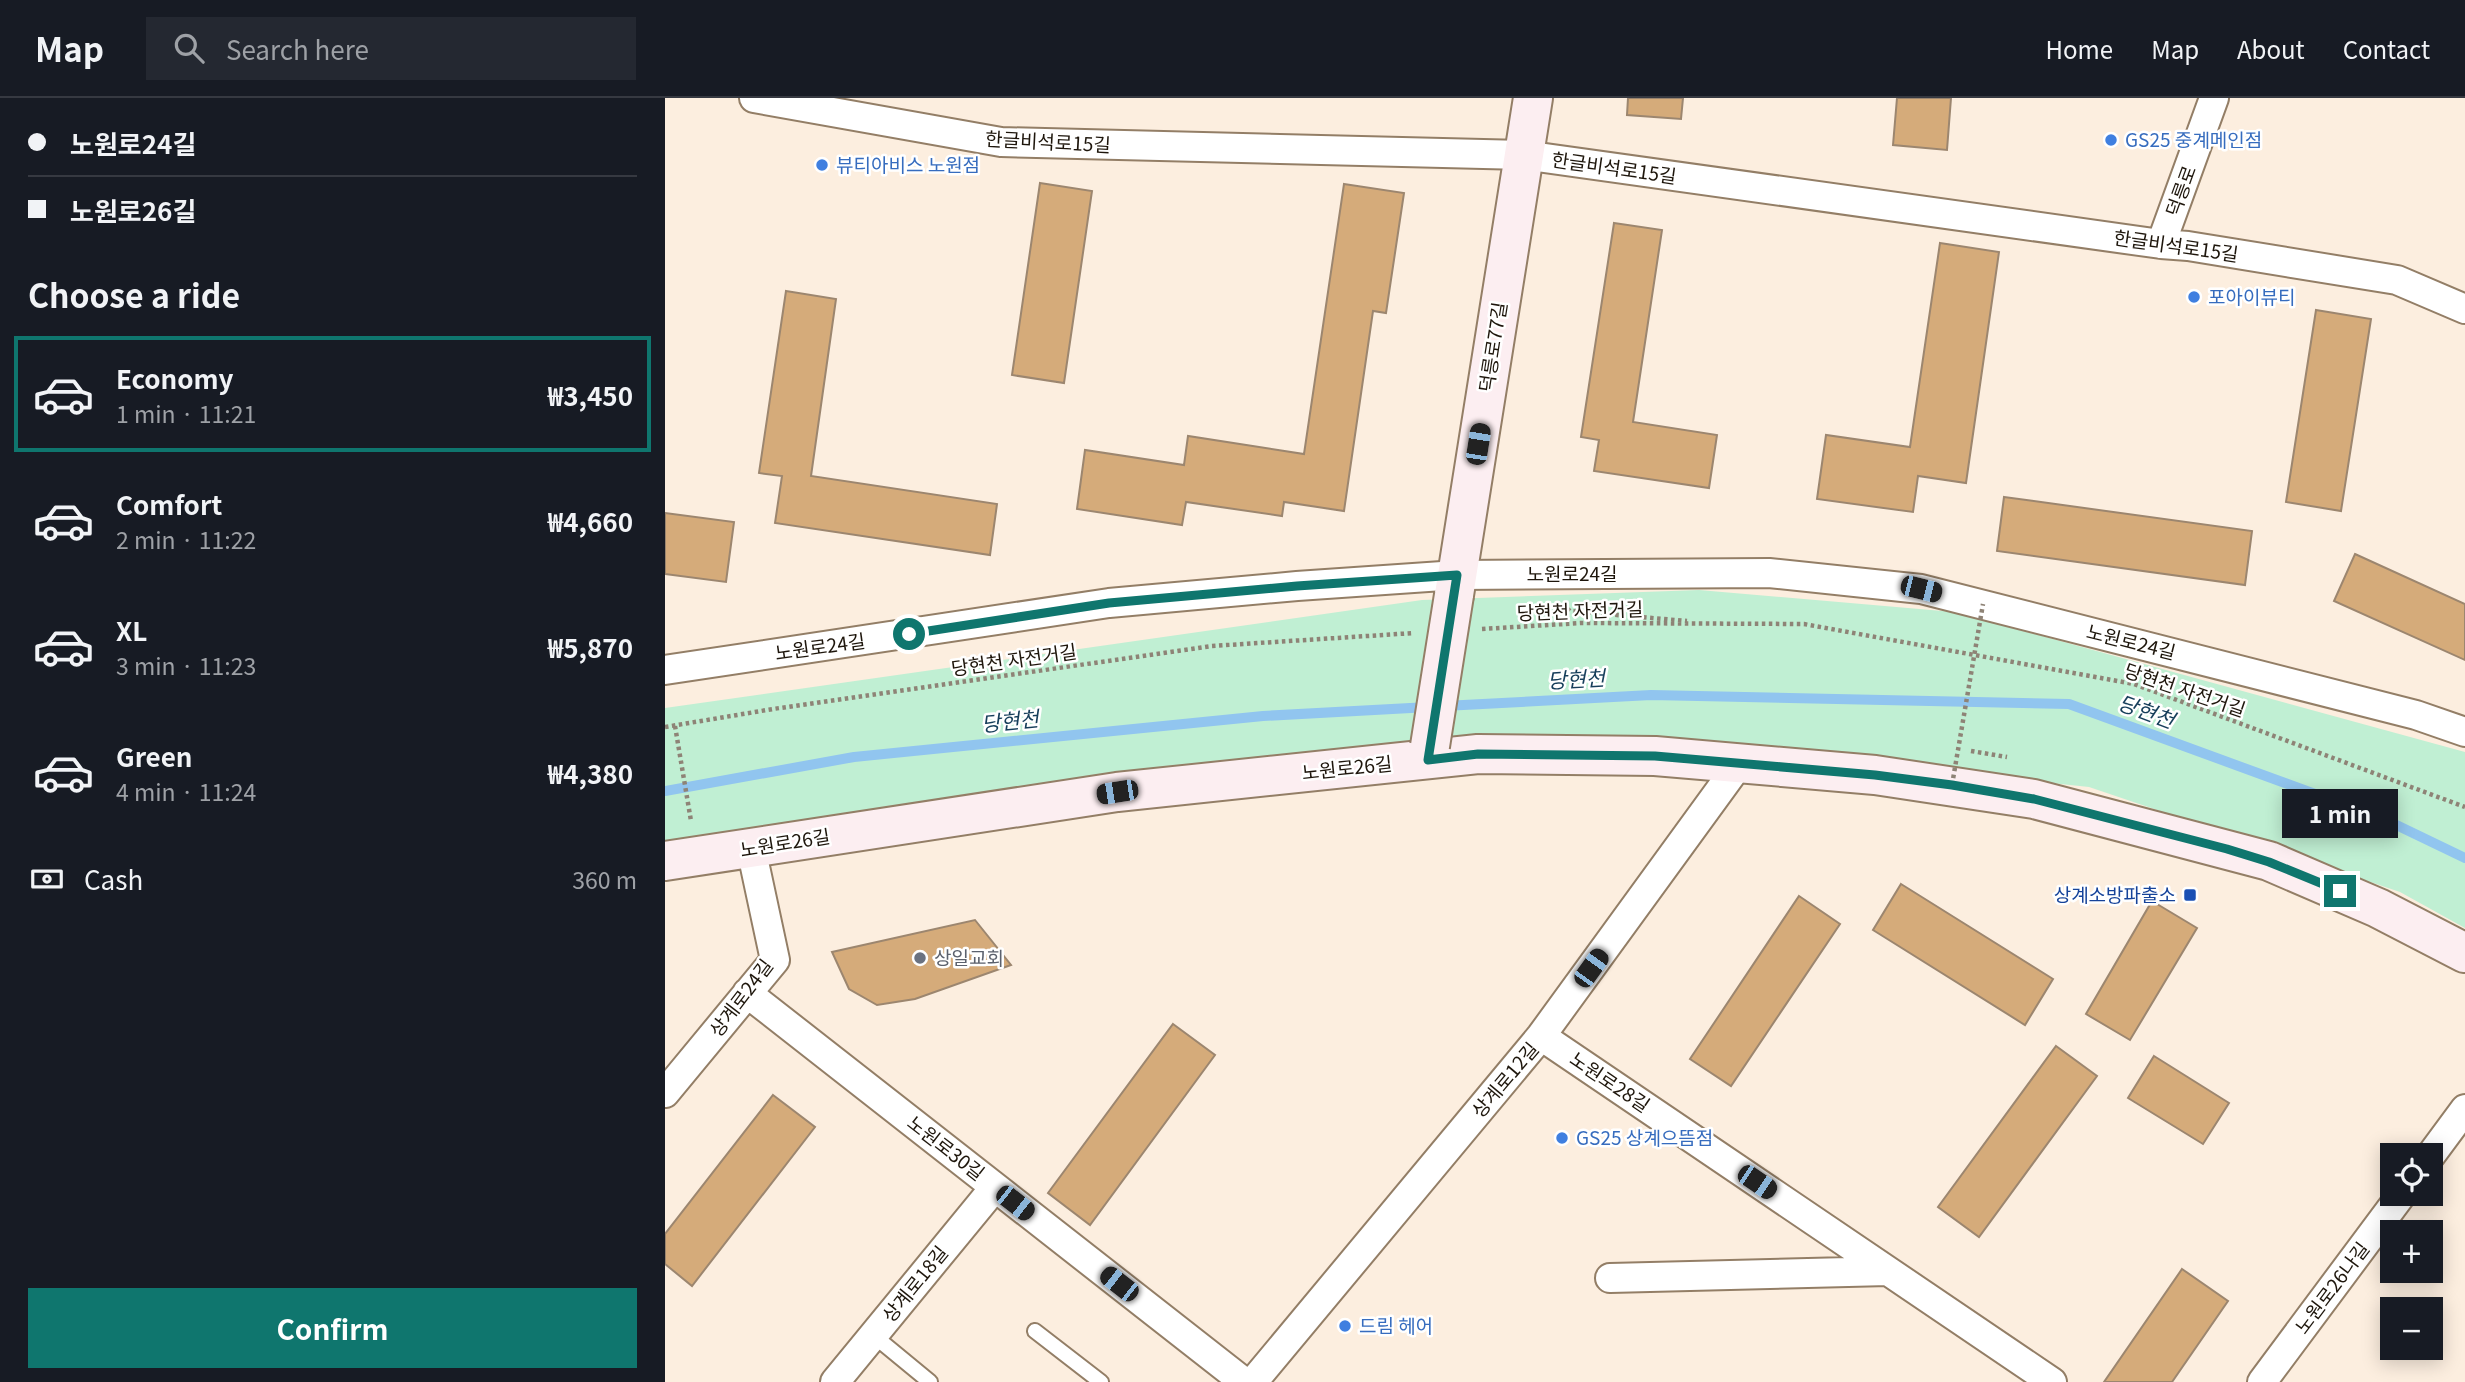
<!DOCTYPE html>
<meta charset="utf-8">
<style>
body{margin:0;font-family:Georgia,"Noto Sans KR",serif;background:#242831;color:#f1f3f6;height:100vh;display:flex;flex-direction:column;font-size:26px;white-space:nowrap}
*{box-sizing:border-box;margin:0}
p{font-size:23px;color:#9ea1a6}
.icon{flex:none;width:38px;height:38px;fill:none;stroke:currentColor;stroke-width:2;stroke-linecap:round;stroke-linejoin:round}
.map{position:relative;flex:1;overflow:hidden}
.sheet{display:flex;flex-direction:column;background:#171b24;width:665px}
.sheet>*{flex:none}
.hud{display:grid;align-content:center;height:154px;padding:0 28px;background:#171b24}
.fabs{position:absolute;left:1715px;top:1045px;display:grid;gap:14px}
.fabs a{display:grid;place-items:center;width:63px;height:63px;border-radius:0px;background:#171b24;box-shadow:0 4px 18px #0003;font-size:35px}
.end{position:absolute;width:32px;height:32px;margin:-16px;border:9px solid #0f766e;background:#fff;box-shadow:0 0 0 4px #fff}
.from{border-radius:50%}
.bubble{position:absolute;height:49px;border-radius:0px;background:#171b24;box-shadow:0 4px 18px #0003;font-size:23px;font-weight:700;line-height:49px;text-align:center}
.car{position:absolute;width:21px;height:42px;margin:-21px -10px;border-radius:9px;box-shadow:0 0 5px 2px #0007;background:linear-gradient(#222 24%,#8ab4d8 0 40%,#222 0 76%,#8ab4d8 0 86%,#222 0)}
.hud b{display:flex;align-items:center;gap:24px;height:66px;font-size:26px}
.hud b+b{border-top:2px solid #363941}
.hud i{width:18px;height:18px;background:#f1f3f6}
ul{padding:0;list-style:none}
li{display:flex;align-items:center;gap:21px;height:116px;margin:0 14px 10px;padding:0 14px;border:4px solid transparent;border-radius:0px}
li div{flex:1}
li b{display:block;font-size:26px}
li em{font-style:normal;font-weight:700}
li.active{border-color:#0f766e}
li>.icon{width:63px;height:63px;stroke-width:1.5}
h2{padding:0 28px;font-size:32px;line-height:84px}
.pay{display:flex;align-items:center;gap:18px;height:77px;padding:0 28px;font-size:26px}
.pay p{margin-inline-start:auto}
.primary-button{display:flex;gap:14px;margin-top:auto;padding:14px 28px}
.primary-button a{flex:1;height:80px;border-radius:0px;background:#0f766e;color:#fff;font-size:28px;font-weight:700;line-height:80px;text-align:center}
header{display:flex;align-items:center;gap:42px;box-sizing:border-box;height:98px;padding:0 35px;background:#171b24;border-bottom:2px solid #363941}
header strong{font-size:33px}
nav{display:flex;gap:38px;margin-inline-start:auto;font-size:24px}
.search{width:490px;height:63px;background:#242831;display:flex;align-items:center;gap:18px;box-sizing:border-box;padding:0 24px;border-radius:0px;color:#9ea1a6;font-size:26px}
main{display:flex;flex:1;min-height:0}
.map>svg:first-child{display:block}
.green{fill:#c0efd3}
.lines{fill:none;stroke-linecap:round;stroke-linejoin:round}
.stream{stroke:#91c5ef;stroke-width:10}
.building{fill:#d5ab7a;stroke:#9c866f;stroke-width:2}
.lane-casing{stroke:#937e66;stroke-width:18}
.street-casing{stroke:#937e66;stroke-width:32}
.secondary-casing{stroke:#937e66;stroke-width:42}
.path{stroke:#8e8376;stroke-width:4.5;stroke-dasharray:3.5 3.5;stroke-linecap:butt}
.lane{stroke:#fff;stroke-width:14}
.street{stroke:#fff;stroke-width:28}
.secondary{stroke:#fceef1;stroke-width:38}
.secondary-bridge-casing{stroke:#937e66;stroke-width:42;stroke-linecap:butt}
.path-bridge{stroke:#8e8376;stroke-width:4.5;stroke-dasharray:3.5 3.5;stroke-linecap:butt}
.secondary-bridge{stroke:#fceef1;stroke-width:38}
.route{stroke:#0f766e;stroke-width:9}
.shop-dot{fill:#3f7fe0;stroke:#fff;stroke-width:2.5}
.transit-dot{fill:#1a4fb4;stroke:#fff;stroke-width:2.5}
.worship-dot{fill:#6b7280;stroke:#fff;stroke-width:2.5}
.labels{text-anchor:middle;stroke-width:5;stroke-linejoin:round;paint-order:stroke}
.shop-label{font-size:19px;fill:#366cbe;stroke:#fff;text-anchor:start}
.street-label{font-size:19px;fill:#1e160c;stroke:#fff}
.transit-label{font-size:19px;fill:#164399;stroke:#fff;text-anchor:end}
.worship-label{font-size:19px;fill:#5b616d;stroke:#fff;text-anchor:start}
.water-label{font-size:21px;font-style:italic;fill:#163e5a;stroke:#fff}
</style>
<header>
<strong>Map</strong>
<div class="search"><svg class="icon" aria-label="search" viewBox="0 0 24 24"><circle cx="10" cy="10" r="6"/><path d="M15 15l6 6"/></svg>Search here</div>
<nav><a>Home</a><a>Map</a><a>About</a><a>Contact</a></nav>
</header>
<main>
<section class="sheet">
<div class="hud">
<b><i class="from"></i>노원로24길</b>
<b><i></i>노원로26길</b>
</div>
<h2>Choose a ride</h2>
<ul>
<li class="active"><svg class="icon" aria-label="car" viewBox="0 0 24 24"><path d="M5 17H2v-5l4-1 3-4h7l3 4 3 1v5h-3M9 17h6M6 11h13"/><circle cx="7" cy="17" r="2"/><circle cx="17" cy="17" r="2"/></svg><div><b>Economy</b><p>1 min · 11:21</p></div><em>₩3,450</em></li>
<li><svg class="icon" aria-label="car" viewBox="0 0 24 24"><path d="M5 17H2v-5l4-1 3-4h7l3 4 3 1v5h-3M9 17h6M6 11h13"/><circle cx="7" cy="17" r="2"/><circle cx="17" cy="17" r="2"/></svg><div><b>Comfort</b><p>2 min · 11:22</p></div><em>₩4,660</em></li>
<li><svg class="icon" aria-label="car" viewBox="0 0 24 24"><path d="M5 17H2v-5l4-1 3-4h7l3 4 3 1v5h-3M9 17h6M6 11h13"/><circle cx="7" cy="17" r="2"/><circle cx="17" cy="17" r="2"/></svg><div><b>XL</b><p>3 min · 11:23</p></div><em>₩5,870</em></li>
<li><svg class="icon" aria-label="car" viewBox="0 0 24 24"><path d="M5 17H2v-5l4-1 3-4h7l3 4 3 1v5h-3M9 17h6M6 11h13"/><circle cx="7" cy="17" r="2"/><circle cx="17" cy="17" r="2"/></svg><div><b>Green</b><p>4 min · 11:24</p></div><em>₩4,380</em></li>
</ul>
<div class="pay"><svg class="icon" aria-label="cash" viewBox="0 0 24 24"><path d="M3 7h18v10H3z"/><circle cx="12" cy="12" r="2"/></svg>Cash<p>360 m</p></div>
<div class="primary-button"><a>Confirm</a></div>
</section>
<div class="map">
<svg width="1800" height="1284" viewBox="0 0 1800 1284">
<rect width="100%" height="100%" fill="#fceedf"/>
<path class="green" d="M1034 492 1289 514 1800 654V830L1735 794 1424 689 1059 650 0 749V610L757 502Z"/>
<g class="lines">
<path class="stream" d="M779 608 986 597 1404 606 1721 722 1800 760
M0 693 189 659 598 618 764 609"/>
</g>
<path class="building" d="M963 0H1018L1016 21 962 17Z
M1232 0H1286L1282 52 1228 47Z
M375 85 427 93 399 285 347 277Z
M679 86 739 95 721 215 708 213 679 413 619 404 617 418 521 404 517 427 412 411 420 352 519 367 523 338 639 356Z
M949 125 997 132 968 324 1052 337 1044 390 929 373 934 342 916 339Z
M1275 145 1334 154 1301 385 1253 378 1248 414 1152 401 1161 337 1245 349Z
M121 193 171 201 146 378 332 406 325 457 110 425 117 378 94 375Z
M1651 212 1706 221 1676 413 1621 404Z
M1339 399 1587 433 1580 487 1332 453Z
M0 415 69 424 61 484 0 476Z
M1690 456 1800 506V562L1669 503Z
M1236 786 1388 881 1360 927 1208 832Z
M1134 798 1175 826 1066 988 1025 961Z
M1487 803 1532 830 1465 942 1421 916Z
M310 822 346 867 250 901 212 907 184 891 167 854Z
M508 926 550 957 425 1127 383 1095Z
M1391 948 1432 978 1314 1139 1273 1109Z
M1489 958 1564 1005 1538 1046 1463 1000Z
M108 997 150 1029 27 1188 0 1166V1136Z
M1517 1171 1563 1203 1507 1284H1439Z"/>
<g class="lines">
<g class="lane-casing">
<path id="lane" d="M370 1233 436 1284
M208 1237 265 1284"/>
</g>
<g class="street-casing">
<path id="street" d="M89 0 336 44 859 57 1496 146 1523 148 1732 182 1800 211
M1496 146 1549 0
M0 572 444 505 632 488 792 477 1104 475 1256 491 1751 617 1800 634
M82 895 579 1284
M876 938 1387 1284
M0 995 110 862 86 750
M1766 1057 1800 1011
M945 1180 1223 1173
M170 1284 330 1089
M588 1284 876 938 1074 666
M1597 1284 1737 1096"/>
</g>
<g class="secondary-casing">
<path id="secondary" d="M789 497 868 0
M0 763 452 694 813 656 990 658 1210 677 1369 701 1604 763 1713 810 1800 855"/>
</g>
<path class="path" d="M897 506 905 513 1022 523
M817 531 916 525 1139 526 1469 586 1800 709
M10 628 26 723
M0 629 108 611 547 548 749 535
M1306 653 1342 659"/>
<use href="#lane" class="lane"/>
<use href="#street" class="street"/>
<use href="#secondary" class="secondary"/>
<g class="secondary-bridge-casing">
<path id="secondary-bridge" d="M765 648 789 497"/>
</g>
<path class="path-bridge" d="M1287 687 1318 506"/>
<use href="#secondary-bridge" class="secondary-bridge"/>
</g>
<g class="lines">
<path class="route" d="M244 536 444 505 632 488 792 477 763 662 813 656 990 658 1210 677 1287 687 1369 701 1562 751 1604 764 1675 793"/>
</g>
<g class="shop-dot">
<circle cx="1446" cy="42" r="7"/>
<circle cx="157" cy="67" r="7"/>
<circle cx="1529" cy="199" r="7"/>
<circle cx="897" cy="1040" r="7"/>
<circle cx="680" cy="1228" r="7"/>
</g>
<rect class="transit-dot" x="1518" y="790" width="14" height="14" rx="3.5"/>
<circle class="worship-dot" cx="255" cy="860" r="7"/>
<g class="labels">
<g class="shop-label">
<text x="1460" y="49">GS25 중계메인점</text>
<text x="171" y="74">뷰티아비스 노원점</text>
<text x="1543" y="206">포아이뷰티</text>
<text x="911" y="1047">GS25 상계으뜸점</text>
<text x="694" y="1235">드림 헤어</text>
</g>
<g class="street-label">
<text transform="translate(383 44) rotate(3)" y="7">한글비석로15길</text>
<text transform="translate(949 70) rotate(8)" y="7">한글비석로15길</text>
<text transform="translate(1516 93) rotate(-70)" y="7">덕릉로</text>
<text transform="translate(1511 148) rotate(8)" y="7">한글비석로15길</text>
<text transform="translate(828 249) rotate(-81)" y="7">덕릉로77길</text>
<text x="907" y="483">노원로24길</text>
<text transform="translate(915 513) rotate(-2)" y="7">당현천 자전거길</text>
<text transform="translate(1466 544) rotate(14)" y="7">노원로24길</text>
<text transform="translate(155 549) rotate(-8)" y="7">노원로24길</text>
<text transform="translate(349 562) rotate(-8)" y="7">당현천 자전거길</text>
<text transform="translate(1520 592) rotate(19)" y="7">당현천 자전거길</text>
<text transform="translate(682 670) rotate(-6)" y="7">노원로26길</text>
<text transform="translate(120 745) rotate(-9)" y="7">노원로26길</text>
<text transform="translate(76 900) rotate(-53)" y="7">상계로24길</text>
<text transform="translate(840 982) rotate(-50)" y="7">상계로12길</text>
<text transform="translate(945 984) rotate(34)" y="7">노원로28길</text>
<text transform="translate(281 1050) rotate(38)" y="7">노원로30길</text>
<text transform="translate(250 1186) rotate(-51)" y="7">상계로18길</text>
<text transform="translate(1667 1190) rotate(-53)" y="7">노원로26나길</text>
</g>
<g class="transit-label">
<text x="1511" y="804">상계소방파출소</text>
</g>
<g class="worship-label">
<text x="269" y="867">상일교회</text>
</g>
<g class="water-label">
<text transform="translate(911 582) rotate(-3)" y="7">당현천</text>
<text transform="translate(1481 614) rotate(20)" y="7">당현천</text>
<text transform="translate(345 624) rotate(-6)" y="7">당현천</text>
</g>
</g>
</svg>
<div class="fabs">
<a><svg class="icon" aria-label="locate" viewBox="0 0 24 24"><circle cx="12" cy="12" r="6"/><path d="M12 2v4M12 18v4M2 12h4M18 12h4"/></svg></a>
<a>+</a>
<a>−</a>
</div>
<i class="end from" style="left:244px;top:536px"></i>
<i class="end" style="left:1675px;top:793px"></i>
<div class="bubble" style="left:1617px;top:691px;width:116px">1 min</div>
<i class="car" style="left:813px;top:346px;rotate:9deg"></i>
<i class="car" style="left:1256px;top:491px;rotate:104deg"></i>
<i class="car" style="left:452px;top:694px;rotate:261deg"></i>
<i class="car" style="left:926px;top:870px;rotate:36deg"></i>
<i class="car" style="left:1092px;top:1084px;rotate:124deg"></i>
<i class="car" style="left:350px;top:1105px;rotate:128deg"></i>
<i class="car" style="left:454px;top:1186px;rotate:308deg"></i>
</div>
</main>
